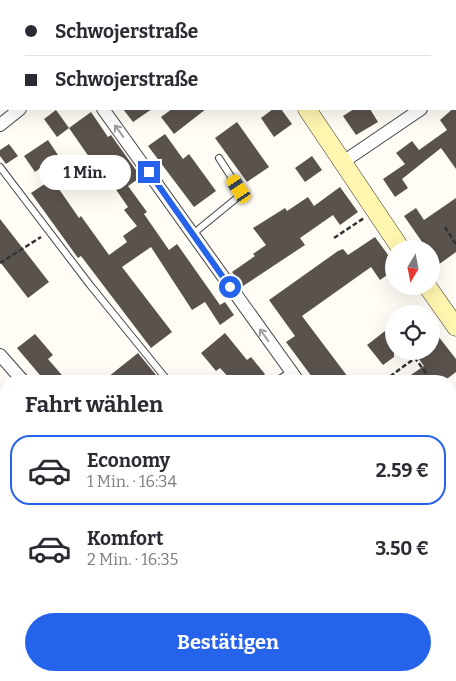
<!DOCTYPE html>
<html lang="de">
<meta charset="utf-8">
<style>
body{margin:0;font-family:Bitter,serif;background:#f2f2f3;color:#2b2b33;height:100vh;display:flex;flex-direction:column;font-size:19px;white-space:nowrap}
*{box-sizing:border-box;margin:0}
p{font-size:16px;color:#7c7c81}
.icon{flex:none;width:28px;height:28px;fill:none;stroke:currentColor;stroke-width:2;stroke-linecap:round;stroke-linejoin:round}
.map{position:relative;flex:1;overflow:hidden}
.details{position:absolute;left:0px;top:375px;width:456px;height:306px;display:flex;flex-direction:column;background:#fff;border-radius:20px 20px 0 0;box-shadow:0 5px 20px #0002}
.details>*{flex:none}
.banner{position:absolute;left:0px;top:0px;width:456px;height:110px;box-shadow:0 5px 20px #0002;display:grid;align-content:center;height:110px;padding:0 25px;background:#fff}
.needle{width:32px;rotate:190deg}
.controls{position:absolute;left:385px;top:240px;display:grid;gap:10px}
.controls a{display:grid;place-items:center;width:55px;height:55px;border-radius:50%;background:#fff;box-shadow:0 5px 20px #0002;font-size:25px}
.end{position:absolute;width:22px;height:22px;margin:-11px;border:6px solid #2563eb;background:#fff;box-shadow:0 0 0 2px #fff}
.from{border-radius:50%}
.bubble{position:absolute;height:35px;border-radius:18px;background:#fff;box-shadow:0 5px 20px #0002;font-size:16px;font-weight:700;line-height:35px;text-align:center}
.car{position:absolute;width:15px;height:30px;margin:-15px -8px;border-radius:6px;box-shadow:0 0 4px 1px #0007;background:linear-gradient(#f5c518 24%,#345 0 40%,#f5c518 0 76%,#345 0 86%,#f5c518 0)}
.banner b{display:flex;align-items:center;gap:18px;height:48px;font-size:19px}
.banner b+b{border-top:1px solid #e1e1e2}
.banner i{width:12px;height:12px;background:#2b2b33}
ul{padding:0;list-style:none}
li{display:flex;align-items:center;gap:15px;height:70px;margin:0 10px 8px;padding:0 15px;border:2px solid transparent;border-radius:20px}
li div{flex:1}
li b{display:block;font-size:19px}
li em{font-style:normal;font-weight:700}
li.current{border-color:#2563eb}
li>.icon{width:45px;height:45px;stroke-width:1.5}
h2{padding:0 25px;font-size:22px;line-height:60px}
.action{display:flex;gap:10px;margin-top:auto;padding:10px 25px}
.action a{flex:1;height:58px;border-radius:30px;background:#2563eb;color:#fff;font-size:20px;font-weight:700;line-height:58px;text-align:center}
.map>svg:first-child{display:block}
.building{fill:#5a524d}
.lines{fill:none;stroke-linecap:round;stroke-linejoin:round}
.service-casing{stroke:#444;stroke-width:8}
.minor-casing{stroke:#444;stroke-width:14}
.tertiary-casing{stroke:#444;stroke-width:16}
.secondary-casing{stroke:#333;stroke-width:19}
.path{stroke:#333;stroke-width:2.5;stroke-dasharray:5 2.5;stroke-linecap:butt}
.service{stroke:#fff;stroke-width:6}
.minor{stroke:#fff;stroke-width:12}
.tertiary{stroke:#fff;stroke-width:15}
.secondary{stroke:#fff6b0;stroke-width:18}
.oneway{stroke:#a0a0a0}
.route{stroke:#2563eb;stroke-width:6}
</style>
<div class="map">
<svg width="456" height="681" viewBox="0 0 456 681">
<rect width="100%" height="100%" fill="#fffdf5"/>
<path class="building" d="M456 106V169L441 148 402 179 408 188 395 197 383 179 405 164 396 153 412 141 419 150 447 130 440 120Z
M123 109H152L133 122Z
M172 109H206L174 134 161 117Z
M273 109H281L292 124 274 137 261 118Z
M354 109H370L378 122 356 135 343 116Z
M56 110 69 128 57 137 44 119Z
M91 112 108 137 111 135 141 177 128 186 147 212 144 214 169 250 177 244 220 305 225 302 234 315 220 325 205 302 192 310 151 247 122 267 172 332 151 348 81 256 78 258 31 193 52 179 79 218 81 216 109 255 127 242 123 236 137 226 124 210 128 207 99 165 96 167 69 128Z
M237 122 269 167 247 182 215 138Z
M165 134 183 159 189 154 216 191 194 207 148 146Z
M48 140 58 155 35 172 24 156Z
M9 144 18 156 6 164 0 156V150Z
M312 156 322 170 305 182 295 168Z
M340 187 358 212 340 225 333 215 300 238 305 245 243 286 232 272 255 256 253 254 266 245 253 228 285 208 287 211 308 197 314 206Z
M456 198V252L438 265 431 254V249H427L404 216 416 208 424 220Z
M0 219 49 282 28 298 0 262Z
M375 237 394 263V270L380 280 371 267 302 316 351 381H315L286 342 295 336 269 300 338 251 343 249 348 255Z
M394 324V357L383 365 367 345Z
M431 327 456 359V372L444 381H402L424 366 413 351H431Z
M225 333 247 360 251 357 265 374 257 381H232L220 368 216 371 201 353Z
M35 334 53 355 48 359 67 381H45L17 348Z
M138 353 161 381H103Z"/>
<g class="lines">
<g class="service-casing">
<path id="service" d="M0 167 90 285 168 381
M194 233 238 197 239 189 219 158
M450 603 456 604
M450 667 456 672"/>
</g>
<g class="minor-casing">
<path id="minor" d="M24 0 25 1
M455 84 456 83
M103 109 298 381
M0 125 20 109
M343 162 421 109
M0 355 23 381
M282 381 293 374
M0 643H6
M269 675 274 681
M364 681 370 675"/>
</g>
<g class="tertiary-casing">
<path id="tertiary" d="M450 518 456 511
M307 681 313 675
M327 681 329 675"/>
</g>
<g class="secondary-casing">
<path id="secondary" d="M233 0 234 1
M307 109 401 249
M427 286 456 327"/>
</g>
<path class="path" d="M445 227 456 244
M334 238 364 218
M0 263 41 237
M410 351 415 358
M384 381 415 358 432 381
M450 476 456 481"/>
<use href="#service" class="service"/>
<use href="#minor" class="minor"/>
<use href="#tertiary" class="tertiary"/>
<use href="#secondary" class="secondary"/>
</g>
<defs><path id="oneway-shaft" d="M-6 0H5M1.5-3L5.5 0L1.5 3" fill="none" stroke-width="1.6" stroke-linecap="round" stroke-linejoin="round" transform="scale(1.25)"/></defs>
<g class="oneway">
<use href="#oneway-shaft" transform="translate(119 131) rotate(-126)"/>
<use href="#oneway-shaft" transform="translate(264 335) rotate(-126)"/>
</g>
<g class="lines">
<path class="route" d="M149 172 230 287"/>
</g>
</svg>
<div class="controls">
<a><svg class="needle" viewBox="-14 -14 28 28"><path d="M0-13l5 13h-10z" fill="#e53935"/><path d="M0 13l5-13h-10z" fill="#7c7c81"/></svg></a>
<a><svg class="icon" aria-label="locate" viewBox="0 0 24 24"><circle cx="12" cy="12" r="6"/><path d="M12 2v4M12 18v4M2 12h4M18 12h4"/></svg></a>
</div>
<i class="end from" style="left:230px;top:287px"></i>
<i class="end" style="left:149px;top:172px"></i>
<div class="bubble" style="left:39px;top:155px;width:92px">1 Min.</div>
<i class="car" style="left:239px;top:189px;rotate:327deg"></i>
<div class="banner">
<b><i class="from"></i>Schwojerstraße</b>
<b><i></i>Schwojerstraße</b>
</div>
<section class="details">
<h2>Fahrt wählen</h2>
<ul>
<li class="current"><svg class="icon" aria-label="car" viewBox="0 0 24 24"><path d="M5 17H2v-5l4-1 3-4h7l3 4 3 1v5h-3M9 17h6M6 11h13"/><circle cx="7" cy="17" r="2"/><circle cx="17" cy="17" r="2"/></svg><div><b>Economy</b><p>1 Min. · 16:34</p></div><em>2.59 €</em></li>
<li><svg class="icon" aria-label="car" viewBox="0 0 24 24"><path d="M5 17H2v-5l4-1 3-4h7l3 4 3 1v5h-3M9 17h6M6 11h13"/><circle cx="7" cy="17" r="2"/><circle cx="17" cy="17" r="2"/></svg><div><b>Komfort</b><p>2 Min. · 16:35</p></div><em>3.50 €</em></li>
</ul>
<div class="action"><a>Bestätigen</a></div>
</section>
</div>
